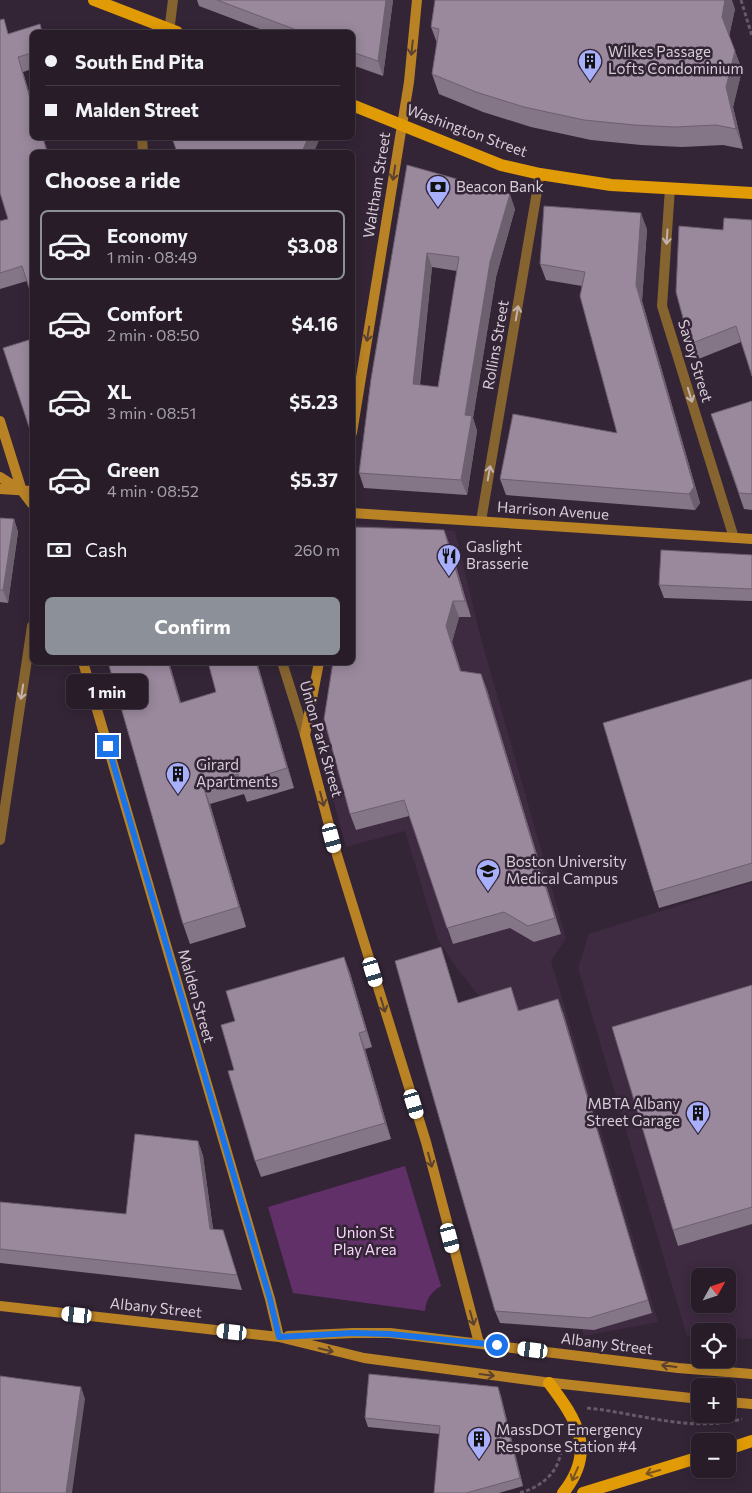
<!DOCTYPE html>
<meta charset="utf-8">
<style>
body{margin:0;font-family:Commissioner,sans-serif;background:#2f2530;color:#f1f3f6;height:100vh;display:flex;flex-direction:column;font-size:19px;white-space:nowrap}
*{box-sizing:border-box;margin:0}
p{font-size:16px;color:#a4a1a8}
.icon{flex:none;width:28px;height:28px;fill:none;stroke:currentColor;stroke-width:2;stroke-linecap:round;stroke-linejoin:round}
.map{position:relative;flex:1;overflow:hidden}
.drawer{position:absolute;left:30px;top:150px;width:325px;height:515px;display:flex;flex-direction:column;background:#271c28;border-radius:8px;box-shadow:0 2px 12px #0003,0 0 0 1px #433a45}
.drawer>*{flex:none}
.top-card{position:absolute;left:30px;top:30px;width:325px;height:110px;border-radius:8px;box-shadow:0 2px 12px #0003,0 0 0 1px #433a45;display:grid;align-content:center;height:110px;padding:0 15px;background:#271c28}
.needle{width:32px;rotate:50deg}
.buttons{position:absolute;left:691px;top:1268px;display:grid;gap:10px}
.buttons a{display:grid;place-items:center;width:45px;height:45px;border-radius:8px;background:#271c28;box-shadow:0 2px 12px #0003,0 0 0 1px #433a45;font-size:25px}
.end{position:absolute;width:22px;height:22px;margin:-11px;border:6px solid #1a73e8;background:#fff;box-shadow:0 0 0 2px #fff}
.from{border-radius:50%}
.bubble{position:absolute;height:35px;border-radius:8px;background:#271c28;box-shadow:0 2px 12px #0003,0 0 0 1px #433a45;font-size:16px;font-weight:700;line-height:35px;text-align:center}
.car{position:absolute;width:15px;height:30px;margin:-15px -8px;border-radius:6px;box-shadow:0 0 4px 1px #0007;background:linear-gradient(#fff 24%,#345 0 40%,#fff 0 76%,#345 0 86%,#fff 0)}
.top-card b{display:flex;align-items:center;gap:18px;height:48px;font-size:19px}
.top-card b+b{border-top:1px solid #433a45}
.top-card i{width:12px;height:12px;background:#f1f3f6}
ul{padding:0;list-style:none}
li{display:flex;align-items:center;gap:15px;height:70px;margin:0 10px 8px;padding:0 5px;border:2px solid transparent;border-radius:8px}
li div{flex:1}
li b{display:block;font-size:19px}
li em{font-style:normal;font-weight:700}
li.on{border-color:#8c9099}
li>.icon{width:45px;height:45px;stroke-width:1.5}
h2{padding:0 15px;font-size:22px;line-height:60px}
.pay{display:flex;align-items:center;gap:12px;height:55px;padding:0 15px;font-size:19px}
.pay p{margin-inline-start:auto}
.cta{display:flex;gap:10px;margin-top:auto;padding:10px 15px}
.cta a{flex:1;height:58px;border-radius:8px;background:#8c9099;color:#fff;font-size:20px;font-weight:700;line-height:58px;text-align:center}
.map>svg:first-child{display:block}
.built{fill:#3e2a41;fill-rule:evenodd}
.green{fill:#613069}
.lines{fill:none;stroke-linecap:round;stroke-linejoin:round}
.path{stroke:#665968;stroke-width:3;stroke-dasharray:4 2.5;stroke-linecap:butt}
.minor{stroke:#866430;stroke-width:10}
.secondary{stroke:#b98325;stroke-width:10}
.primary{stroke:#e19b06;stroke-width:12}
.wall{fill:#847587;fill-rule:evenodd}
.shaded-wall{fill:#6c5f6e}
.building{fill:#9a889d;stroke:#6c5f6e;fill-rule:evenodd}
.oneway{stroke:#5c4131}
.oneway2{stroke:#c3b3ae}
.oneway3{stroke:#795423}
.route{stroke:#1a73e8;stroke-width:6}
.labels{text-anchor:middle;stroke-width:5;stroke-linejoin:round;paint-order:stroke}
.poi-label{font-size:15px;fill:#d7cdd8;stroke:#342536;text-anchor:start}
.street-label{font-size:15px;fill:#d7cdd8;stroke:#342536}
.park-label{font-size:15px;fill:#f7d6fb;stroke:#342536}
</style>
<div class="map">
<svg width="752" height="1493" viewBox="0 0 752 1493">
<rect width="100%" height="100%" fill="#342536"/>
<path class="built" d="M353 524 455 531 480 635 566 938 551 961 658 1322 584 1336 483 1001 457 968 438 940 405 831 346 847 321 755 331 663 352 662Z
M752 882V1339L728 1338V1331H700V1337L687 1336 578 968 589 934ZM700 1276H728V1304H700Z"/>
<path class="green" d="M405 1166 441 1286C431 1292 426 1299 425 1311L293 1293 268 1207Z"/>
<g class="lines">
<path class="path" d="M741 0 752 36
M587 1408C639 1413 690 1433 742 1419
M705 1414 721 1416
M520 1493C544 1486 563 1469 561 1442"/>
<path class="minor" d="M169 32 173 0
M142 138 143 152
M670 188 662 306 734 538
M481 521 540 174
M282 662 305 735
M0 840 32 626"/>
<path class="secondary" d="M0 421 22 491
M352 433 409 82 417 0
M0 477 22 491 32 504
M0 489 32 491
M352 513 752 539
M83 662 270 1299 279 1337
M319 662 305 735 337 855 426 1142 479 1343
M0 1306 279 1337 364 1358 544 1382 700 1399
M288 1336 353 1333H390L678 1368 752 1374
M728 1402 752 1404"/>
<path class="primary" d="M94 0 177 32
M352 105 501 165 540 174 611 185 752 193
M549 1383C577 1420 597 1451 563 1493
M728 1449 752 1441
M583 1493 700 1457"/>
</g>
<path class="wall" d="M197 0H393L383 76 352 65V32H268L199 6Z
M735 9 729 36 742 70 733 107 743 149 723 145 682 147 641 145 591 140 531 127 483 112 439 94 432 74 437 43 431 27Z
M32 32V69L23 72 32 102V138H43L48 152 27 281 0 289V221L8 219 9 34Z
M407 165 515 209 496 277 473 418 477 431 467 495 364 488 359 473ZM432 267 457 271 438 387 420 385Z
M647 229 642 301 700 503 695 510 506 495 500 479 617 433 582 286 546 280 540 264Z
M723 230 741 342 696 360 690 344Z
M752 401V510L744 509 711 414Z
M0 518 14 519 18 532 8 603 0 602Z
M444 530 450 546 471 617H459L452 642 461 671 481 674 487 690 561 934 534 942 510 928 453 944 409 816 356 830 350 814Z
M752 555V601L664 598 659 585Z
M108 662H169L181 703 216 692 257 662 294 788 247 802 244 794 210 804 246 927 190 944 183 924Z
M752 679V881L659 908 654 892Z
M344 957 350 973 372 1047 365 1049 391 1139 261 1177 255 1161 234 1070 235 1021Z
M445 959 458 1003 511 987 519 1011 563 1012 652 1313 594 1330 500 1323 495 1311Z
M752 985V1224L678 1246 673 1230Z
M198 1141 203 1156 213 1229 223 1230 242 1290 0 1263V1202L126 1214Z
M498 1387 501 1396 523 1486 499 1493H434L440 1434 368 1427 365 1418Z"/>
<path class="shaded-wall" d="M386 0H393L383 76 378 61Z
M725 0H732L735 9 729 37 722 17Z
M735 51 742 70 733 107 743 149 736 129 726 87Z
M18 57 32 102V105Z
M308 138H320L314 152H302Z
M510 194 515 209 496 277 473 418 477 431 467 495 461 480 465 415 490 262Z
M641 213 647 229 642 301 700 503 695 510 689 494 636 285Z
M427 253 432 267 418 398 413 384Z
M14 519 18 532 8 603 3 590Z
M444 530 450 546 471 617 465 601Z
M453 601 459 617 452 642 466 687 446 626Z
M168 662H169L187 723 180 703Z
M256 662H257L294 788 287 768Z
M481 674 487 690 561 934 555 918Z
M203 785 210 804 246 927 239 907Z
M344 957 350 973 372 1047 366 1031Z
M558 999 563 1012 652 1313 648 1300Z
M359 1033 365 1049 391 1139 385 1123Z
M198 1141 203 1156 215 1244 210 1229Z
M81 1387 85 1399 72 1493H66Z
M498 1387 501 1396 523 1486 520 1478Z"/>
<path class="building" d="M217 0H386L378 61 352 52V32H302Z
M435 0H725L722 17 735 51 726 87 736 129 716 125 675 127 634 125 584 120 524 107 476 92 432 74 439 29 431 27Z
M4 19 8 34 40 24 42 32H32V53L18 57 32 105V138H43L47 152H32V297L22 266 0 273V221L8 219 0 193V20Z
M172 138H308L302 152H177Z
M407 165 510 194 490 262 465 415 472 416 461 480 359 473 371 379ZM427 253 459 257 438 387 413 384Z
M544 206 641 213 636 285 694 487 689 494 500 479 513 414 617 433 580 296 585 272 540 264Z
M724 218 752 220V376L736 326 690 344 676 292 679 226 723 230Z
M32 339V433H31L3 348Z
M752 401V494L739 493 711 414Z
M0 518 14 519 3 590H0Z
M353 527 444 530 465 601H453L446 626 460 671 481 674 555 918 528 926 504 912 447 928 404 800 350 814 324 719 333 662H352V532Z
M661 550 752 555V589L659 585Z
M108 662H168L180 703 216 692 208 662H256L287 768 240 783 238 774 203 785 239 907 183 924Z
M752 679V863L654 892 603 723Z
M441 947 458 1003 511 987 518 1011 558 999 648 1300 589 1318 495 1311 424 1065 395 961Z
M344 957 366 1031 359 1033 385 1123 255 1161 228 1071 234 1070 221 1025 235 1021 226 991Z
M752 985V1207L673 1230 612 1027Z
M135 1134 198 1141 210 1229 223 1230 237 1275 0 1249V1202L126 1214Z
M369 1374 498 1387 520 1478 466 1493H434L440 1426 365 1418Z
M0 1376 81 1387 66 1493H0Z"/>
<defs><path id="oneway-shaft" d="M-6 0H5M1.5-3L5.5 0L1.5 3" fill="none" stroke-width="1.6" stroke-linecap="round" stroke-linejoin="round" transform="scale(1.25)"/></defs>
<g class="oneway">
<use href="#oneway-shaft" transform="translate(412 48) rotate(96)"/>
<use href="#oneway-shaft" transform="translate(394 173) rotate(99)"/>
<use href="#oneway-shaft" transform="translate(368 334) rotate(99)"/>
<use href="#oneway-shaft" transform="translate(322 799) rotate(75)"/>
<use href="#oneway-shaft" transform="translate(383 1005) rotate(73)"/>
<use href="#oneway-shaft" transform="translate(430 1160) rotate(75)"/>
<use href="#oneway-shaft" transform="translate(472 1318) rotate(74)"/>
<use href="#oneway-shaft" transform="translate(326 1350) rotate(14)"/>
<use href="#oneway-shaft" transform="translate(669 1366) rotate(-173)"/>
<use href="#oneway-shaft" transform="translate(487 1375) rotate(7)"/>
</g>
<g class="oneway2">
<use href="#oneway-shaft" transform="translate(667 237) rotate(94)"/>
<use href="#oneway-shaft" transform="translate(517 313) rotate(-80)"/>
<use href="#oneway-shaft" transform="translate(690 395) rotate(73)"/>
<use href="#oneway-shaft" transform="translate(489 473) rotate(-80)"/>
<use href="#oneway-shaft" transform="translate(22 692) rotate(99)"/>
</g>
<g class="oneway3">
<use href="#oneway-shaft" transform="translate(653 1472) rotate(164)"/>
<use href="#oneway-shaft" transform="translate(575 1474) rotate(114)"/>
</g>
<g class="lines">
<path class="route" d="M108 746 270 1299 279 1337 353 1333 390 1334 497 1345"/>
</g>
<defs>
<g id="building-pin" transform="scale(1.25)"><path d="M0 17L-7.5 6A9.5 9.5 0 1 1 7.5 6Z" fill="#a8b0fc" stroke="#342536"/><path d="M-4-6H4V6H1V3H-1V6H-4ZM-2.5-4.3h1.7v1.8h-1.7ZM.8-4.3h1.7v1.8H.8ZM-2.5-1h1.7V.8h-1.7ZM.8-1h1.7V.8H.8Z" fill="#111"/></g>
<g id="bank-pin" transform="scale(1.25)"><path d="M0 17L-7.5 6A9.5 9.5 0 1 1 7.5 6Z" fill="#a8b0fc" stroke="#342536"/><path d="M-6-4H6V4H-6ZM0-2.3a2.3 2.3 0 1 0 0 4.6a2.3 2.3 0 1 0 0-4.6Z" fill="#111"/></g>
<g id="restaurant-pin" transform="scale(1.25)"><path d="M0 17L-7.5 6A9.5 9.5 0 1 1 7.5 6Z" fill="#a8b0fc" stroke="#342536"/><path d="M-5-6h1v4h1v-4h1v4h1v-4h1v5L-1.5 .5V6h-2V.5L-5-1ZM5-6V6H3V1.5H1.5Q1.5-4 5-6Z" fill="#111"/></g>
<g id="university-pin" transform="scale(1.25)"><path d="M0 17L-7.5 6A9.5 9.5 0 1 1 7.5 6Z" fill="#a8b0fc" stroke="#342536"/><path d="M0-5L7-2L0 1L-7-2ZM-4 1L0 2.5L4 1V4Q0 6-4 4Z" fill="#111"/></g>
</defs>
<g fill-rule="evenodd">
<use href="#building-pin" x="590" y="61"/>
<use href="#bank-pin" x="438" y="187"/>
<use href="#restaurant-pin" x="449" y="556"/>
<use href="#building-pin" x="178" y="774"/>
<use href="#university-pin" x="488" y="871"/>
<use href="#building-pin" x="698" y="1113"/>
<use href="#building-pin" x="479" y="1439"/>
</g>
<g class="labels">
<g class="poi-label">
<text x="608" y="57">Wilkes Passage<tspan x="608" dy="17">Lofts Condominium</tspan></text>
<text x="456" y="192">Beacon Bank</text>
<text x="466" y="552">Gaslight<tspan x="466" dy="17">Brasserie</tspan></text>
<text x="196" y="770">Girard<tspan x="196" dy="17">Apartments</tspan></text>
<text x="506" y="867">Boston University<tspan x="506" dy="17">Medical Campus</tspan></text>
<text x="680" y="1109" text-anchor="end">MBTA Albany<tspan x="680" dy="17">Street Garage</tspan></text>
<text x="496" y="1435">MassDOT Emergency<tspan x="496" dy="17">Response Station #4</tspan></text>
</g>
<g class="street-label">
<text transform="translate(467 131) rotate(20)" y="5">Washington Street</text>
<text transform="translate(377 185) rotate(-81)" y="5">Waltham Street</text>
<text transform="translate(496 345) rotate(-80)" y="5">Rollins Street</text>
<text transform="translate(695 361) rotate(73)" y="5">Savoy Street</text>
<text transform="translate(553 511) rotate(4)" y="5">Harrison Avenue</text>
<text transform="translate(321 739) rotate(74)" y="5">Union Park Street</text>
<text transform="translate(196 996) rotate(74)" y="5">Malden Street</text>
<text transform="translate(156 1308) rotate(6)" y="5">Albany Street</text>
<text transform="translate(607 1344) rotate(7)" y="5">Albany Street</text>
</g>
<g class="park-label">
<text x="365" y="1238">Union St<tspan x="365" dy="17">Play Area</tspan></text>
</g>
</g>
</svg>
<div class="buttons">
<a><svg class="needle" viewBox="-14 -14 28 28"><path d="M0-13l5 13h-10z" fill="#e53935"/><path d="M0 13l5-13h-10z" fill="#a4a1a8"/></svg></a>
<a><svg class="icon" aria-label="locate" viewBox="0 0 24 24"><circle cx="12" cy="12" r="6"/><path d="M12 2v4M12 18v4M2 12h4M18 12h4"/></svg></a>
<a>+</a>
<a>−</a>
</div>
<i class="end from" style="left:497px;top:1345px"></i>
<i class="end" style="left:108px;top:746px"></i>
<div class="bubble" style="left:66px;top:674px;width:82px">1 min</div>
<i class="car" style="left:332px;top:838px;rotate:165deg"></i>
<i class="car" style="left:373px;top:972px;rotate:163deg"></i>
<i class="car" style="left:414px;top:1104px;rotate:163deg"></i>
<i class="car" style="left:450px;top:1238px;rotate:165deg"></i>
<i class="car" style="left:77px;top:1315px;rotate:276deg"></i>
<i class="car" style="left:232px;top:1332px;rotate:276deg"></i>
<i class="car" style="left:533px;top:1350px;rotate:277deg"></i>
<div class="top-card">
<b><i class="from"></i>South End Pita</b>
<b><i></i>Malden Street</b>
</div>
<section class="drawer">
<h2>Choose a ride</h2>
<ul>
<li class="on"><svg class="icon" aria-label="car" viewBox="0 0 24 24"><path d="M5 17H2v-5l4-1 3-4h7l3 4 3 1v5h-3M9 17h6M6 11h13"/><circle cx="7" cy="17" r="2"/><circle cx="17" cy="17" r="2"/></svg><div><b>Economy</b><p>1 min · 08:49</p></div><em>$3.08</em></li>
<li><svg class="icon" aria-label="car" viewBox="0 0 24 24"><path d="M5 17H2v-5l4-1 3-4h7l3 4 3 1v5h-3M9 17h6M6 11h13"/><circle cx="7" cy="17" r="2"/><circle cx="17" cy="17" r="2"/></svg><div><b>Comfort</b><p>2 min · 08:50</p></div><em>$4.16</em></li>
<li><svg class="icon" aria-label="car" viewBox="0 0 24 24"><path d="M5 17H2v-5l4-1 3-4h7l3 4 3 1v5h-3M9 17h6M6 11h13"/><circle cx="7" cy="17" r="2"/><circle cx="17" cy="17" r="2"/></svg><div><b>XL</b><p>3 min · 08:51</p></div><em>$5.23</em></li>
<li><svg class="icon" aria-label="car" viewBox="0 0 24 24"><path d="M5 17H2v-5l4-1 3-4h7l3 4 3 1v5h-3M9 17h6M6 11h13"/><circle cx="7" cy="17" r="2"/><circle cx="17" cy="17" r="2"/></svg><div><b>Green</b><p>4 min · 08:52</p></div><em>$5.37</em></li>
</ul>
<div class="pay"><svg class="icon" aria-label="cash" viewBox="0 0 24 24"><path d="M3 7h18v10H3z"/><circle cx="12" cy="12" r="2"/></svg>Cash<p>260 m</p></div>
<div class="cta"><a>Confirm</a></div>
</section>
</div>
